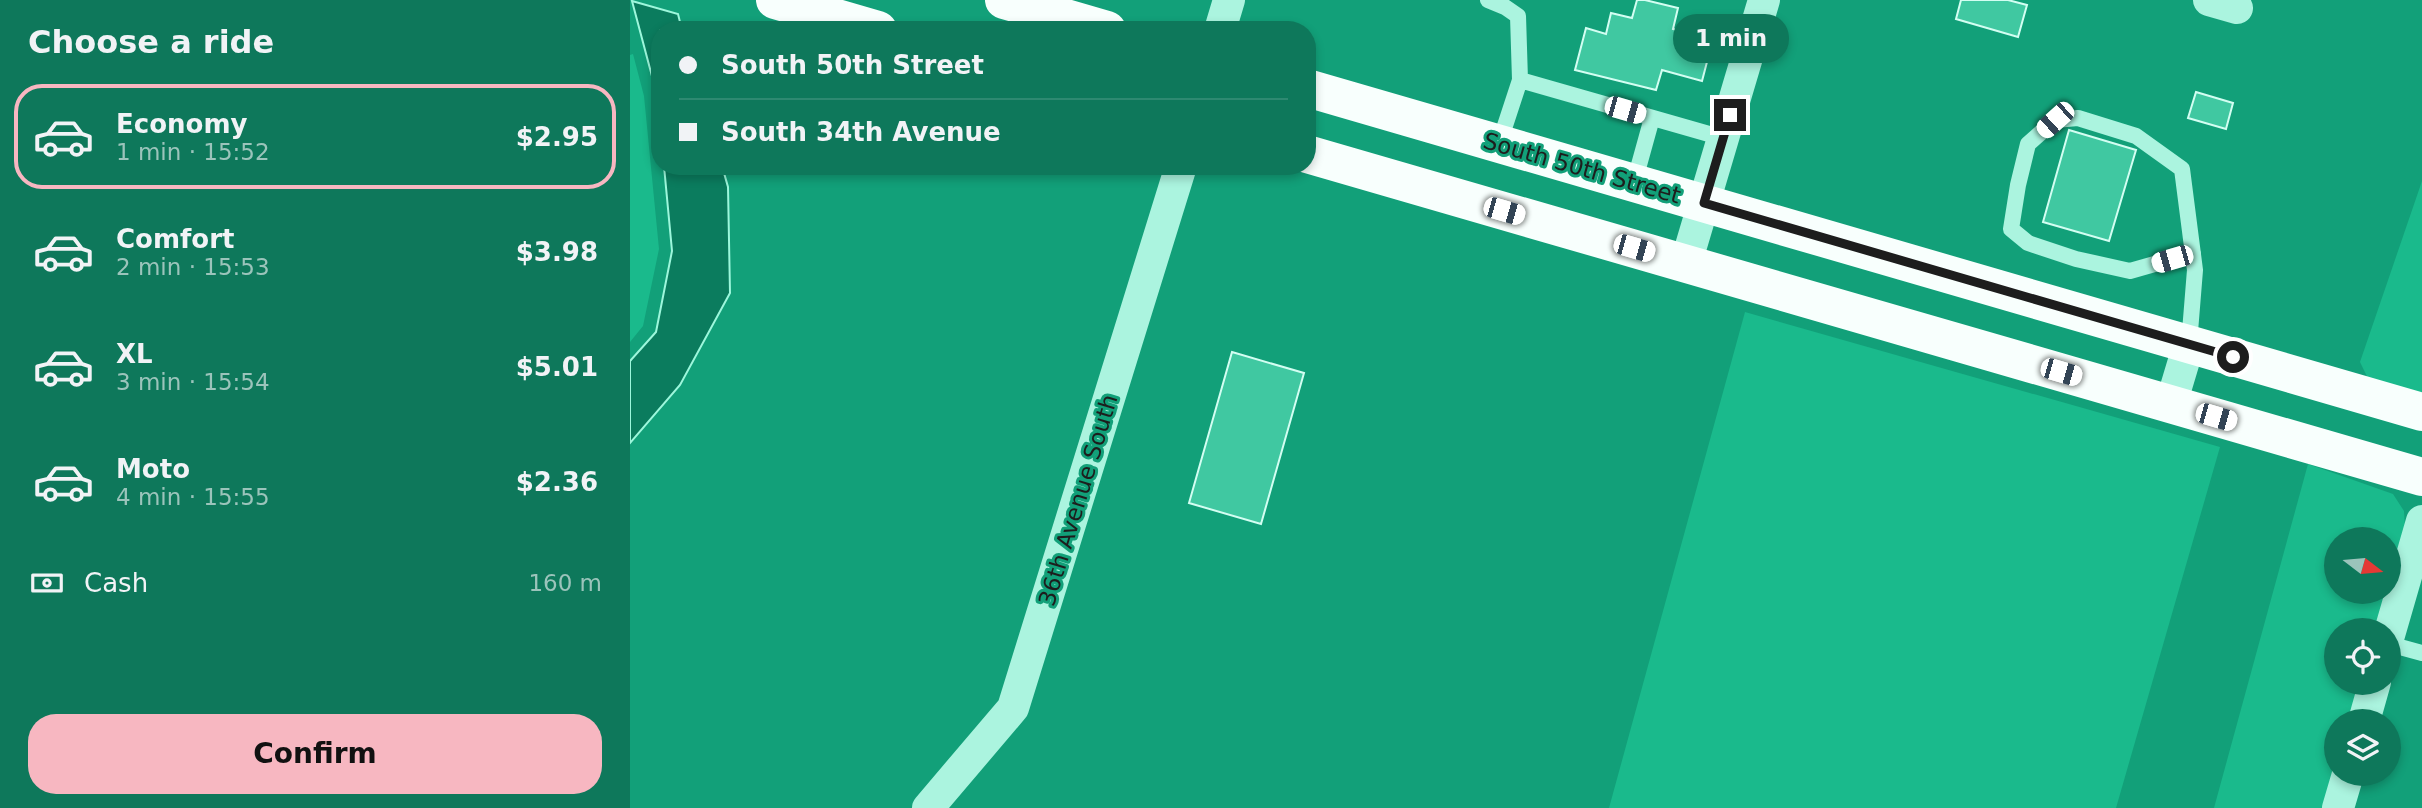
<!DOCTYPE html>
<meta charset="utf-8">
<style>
body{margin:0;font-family:"DejaVu Sans",sans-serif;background:#177d61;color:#f1f3f6;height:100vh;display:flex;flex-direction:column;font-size:26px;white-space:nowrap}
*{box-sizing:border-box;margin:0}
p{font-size:23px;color:#9bc4bb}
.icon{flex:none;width:38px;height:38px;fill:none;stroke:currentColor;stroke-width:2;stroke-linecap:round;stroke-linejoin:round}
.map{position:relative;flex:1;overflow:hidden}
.side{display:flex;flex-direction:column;background:#0e785b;width:630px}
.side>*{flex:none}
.top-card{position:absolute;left:21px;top:21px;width:665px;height:154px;border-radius:28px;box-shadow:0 4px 10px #0003;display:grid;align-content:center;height:154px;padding:0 28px;background:#0e785b}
.needle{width:46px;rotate:106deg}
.controls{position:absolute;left:1694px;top:527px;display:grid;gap:14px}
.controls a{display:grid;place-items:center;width:77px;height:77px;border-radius:50%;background:#0e785b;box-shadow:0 4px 10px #0003;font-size:35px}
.end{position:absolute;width:32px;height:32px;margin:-16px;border:9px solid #1d1d1d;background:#fff;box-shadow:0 0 0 4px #fff}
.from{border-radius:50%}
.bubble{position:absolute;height:49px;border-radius:24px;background:#0e785b;box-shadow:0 4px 10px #0003;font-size:23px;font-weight:800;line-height:49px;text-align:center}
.car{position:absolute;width:21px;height:42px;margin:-21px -10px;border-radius:9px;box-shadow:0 0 5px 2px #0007;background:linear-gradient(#fff 24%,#345 0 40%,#fff 0 76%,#345 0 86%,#fff 0)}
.top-card b{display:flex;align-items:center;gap:24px;height:66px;font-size:26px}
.top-card b+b{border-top:2px solid #2e8971}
.top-card i{width:18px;height:18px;background:#f1f3f6}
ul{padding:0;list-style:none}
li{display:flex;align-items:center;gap:21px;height:105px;margin:0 14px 10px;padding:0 14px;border:4px solid transparent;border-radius:28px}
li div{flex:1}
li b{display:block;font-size:26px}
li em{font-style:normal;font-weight:800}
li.active{border-color:#f7b7c1}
li>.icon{width:63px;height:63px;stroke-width:1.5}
h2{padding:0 28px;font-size:32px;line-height:84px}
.pay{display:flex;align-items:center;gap:18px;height:77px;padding:0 28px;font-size:26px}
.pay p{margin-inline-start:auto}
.button{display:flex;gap:14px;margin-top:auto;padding:14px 28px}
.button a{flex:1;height:80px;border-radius:28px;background:#f7b7c1;color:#111;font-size:28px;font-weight:800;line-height:80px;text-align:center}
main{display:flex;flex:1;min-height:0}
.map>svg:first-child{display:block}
.green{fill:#1aba8c}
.water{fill:#0b7c5e;stroke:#9df7dc;stroke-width:2}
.building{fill:#40c8a1;stroke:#d3fef2;stroke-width:2}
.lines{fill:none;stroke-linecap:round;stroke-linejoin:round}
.lane{stroke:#abf4df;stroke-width:16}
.street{stroke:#abf4df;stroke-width:32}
.primary{stroke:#f8fffd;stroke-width:38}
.route{stroke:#1d1d1d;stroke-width:9}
.labels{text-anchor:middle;stroke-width:6;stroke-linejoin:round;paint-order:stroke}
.street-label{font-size:23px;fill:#1d1d1d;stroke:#12a079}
</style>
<main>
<section class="side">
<h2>Choose a ride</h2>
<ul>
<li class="active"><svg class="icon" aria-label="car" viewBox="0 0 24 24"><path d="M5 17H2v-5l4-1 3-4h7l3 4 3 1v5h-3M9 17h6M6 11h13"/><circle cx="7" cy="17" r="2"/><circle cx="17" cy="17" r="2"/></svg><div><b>Economy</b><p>1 min · 15:52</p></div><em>$2.95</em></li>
<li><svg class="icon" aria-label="car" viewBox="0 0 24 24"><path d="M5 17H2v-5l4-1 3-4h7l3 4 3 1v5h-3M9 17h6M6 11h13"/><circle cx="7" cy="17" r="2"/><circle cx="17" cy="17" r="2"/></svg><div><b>Comfort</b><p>2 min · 15:53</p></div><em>$3.98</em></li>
<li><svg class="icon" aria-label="car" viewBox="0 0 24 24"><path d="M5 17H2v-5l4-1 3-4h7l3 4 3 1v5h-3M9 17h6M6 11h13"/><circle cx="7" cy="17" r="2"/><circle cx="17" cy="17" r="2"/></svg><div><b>XL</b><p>3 min · 15:54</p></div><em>$5.01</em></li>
<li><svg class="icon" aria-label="car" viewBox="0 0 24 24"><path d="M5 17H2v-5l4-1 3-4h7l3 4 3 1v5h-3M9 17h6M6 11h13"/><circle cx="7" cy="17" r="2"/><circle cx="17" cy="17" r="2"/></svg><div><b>Moto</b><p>4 min · 15:55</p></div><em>$2.36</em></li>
</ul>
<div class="pay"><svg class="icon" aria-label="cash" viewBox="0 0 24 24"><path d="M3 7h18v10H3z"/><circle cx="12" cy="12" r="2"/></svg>Cash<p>160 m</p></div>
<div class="button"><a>Confirm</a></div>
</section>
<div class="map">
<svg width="1792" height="808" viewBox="0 0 1792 808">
<rect width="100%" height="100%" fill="#12a079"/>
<path class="green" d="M3 54 14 96 29 249 13 326 0 342V55Z
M1792 181V410L1744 391 1730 362Z
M1115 312 1590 447 1486 808H979Z
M1678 464 1763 494 1774 511 1775 528 1759 585V539H1706V592H1757L1746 630H1706V682L1731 683 1720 721H1706V770L1695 808H1584Z"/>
<path class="water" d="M2 1 48 14 52 30H30V125L27 95Z
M34 166H92L98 187 100 293 50 385 0 443V361L26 332 42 251Z"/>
<path class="building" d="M1007 0H1015L1048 8 1043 29 1083 39 1072 81 1032 70 1026 90 945 70 956 28 976 34 981 13 1002 18Z
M1331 0H1378L1397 5 1388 37 1326 19Z
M1566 92 1603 103 1596 129 1558 118Z
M1439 130 1506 150 1479 241 1413 222Z
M602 352 674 373 631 524 559 503Z"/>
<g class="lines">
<path class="lane" d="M858 0 875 7 888 16 890 80 1093 138
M869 144 890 80
M1004 183 1022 118
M1559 344 1565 270 1552 169 1506 136 1448 118 1425 120 1398 144 1388 185 1381 229 1398 243 1446 259 1500 271 1563 253
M1759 644 1792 653"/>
<path class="street" d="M1579 0 1607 8
M590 30 599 0
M1056 263 1134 0
M1541 404 1559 344
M1759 635 1792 521
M1734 721 1745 682
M298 808 383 708 551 166
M1708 808 1718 774"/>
<path class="primary" d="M145 0 248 30
M374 0 477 30
M677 88 1792 412
M677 154 1792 477"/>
</g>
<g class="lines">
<path class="route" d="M1100 115 1074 203 1603 357"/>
</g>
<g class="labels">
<g class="street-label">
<text transform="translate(952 168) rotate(16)" y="8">South 50th Street</text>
<text transform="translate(448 500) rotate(-73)" y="8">36th Avenue South</text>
</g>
</g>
</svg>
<div class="controls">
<a><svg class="needle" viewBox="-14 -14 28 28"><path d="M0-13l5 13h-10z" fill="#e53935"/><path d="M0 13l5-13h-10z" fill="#9bc4bb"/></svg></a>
<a><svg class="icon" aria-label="locate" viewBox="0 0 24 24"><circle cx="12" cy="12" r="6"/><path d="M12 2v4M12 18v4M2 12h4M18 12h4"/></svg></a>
<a><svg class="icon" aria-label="layers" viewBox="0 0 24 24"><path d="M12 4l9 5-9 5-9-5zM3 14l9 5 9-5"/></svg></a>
</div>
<i class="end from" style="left:1603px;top:357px"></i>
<i class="end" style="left:1100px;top:115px"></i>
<div class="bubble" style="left:1043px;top:14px;width:116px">1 min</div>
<i class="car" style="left:995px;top:110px;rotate:106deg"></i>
<i class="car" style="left:1425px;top:120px;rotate:228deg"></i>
<i class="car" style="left:874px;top:211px;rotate:106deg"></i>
<i class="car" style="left:1004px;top:248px;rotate:106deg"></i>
<i class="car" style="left:1542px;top:259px;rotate:254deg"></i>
<i class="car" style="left:1431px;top:372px;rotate:106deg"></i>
<i class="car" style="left:1586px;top:417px;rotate:106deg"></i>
<div class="top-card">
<b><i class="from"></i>South 50th Street</b>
<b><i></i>South 34th Avenue</b>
</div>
</div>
</main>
